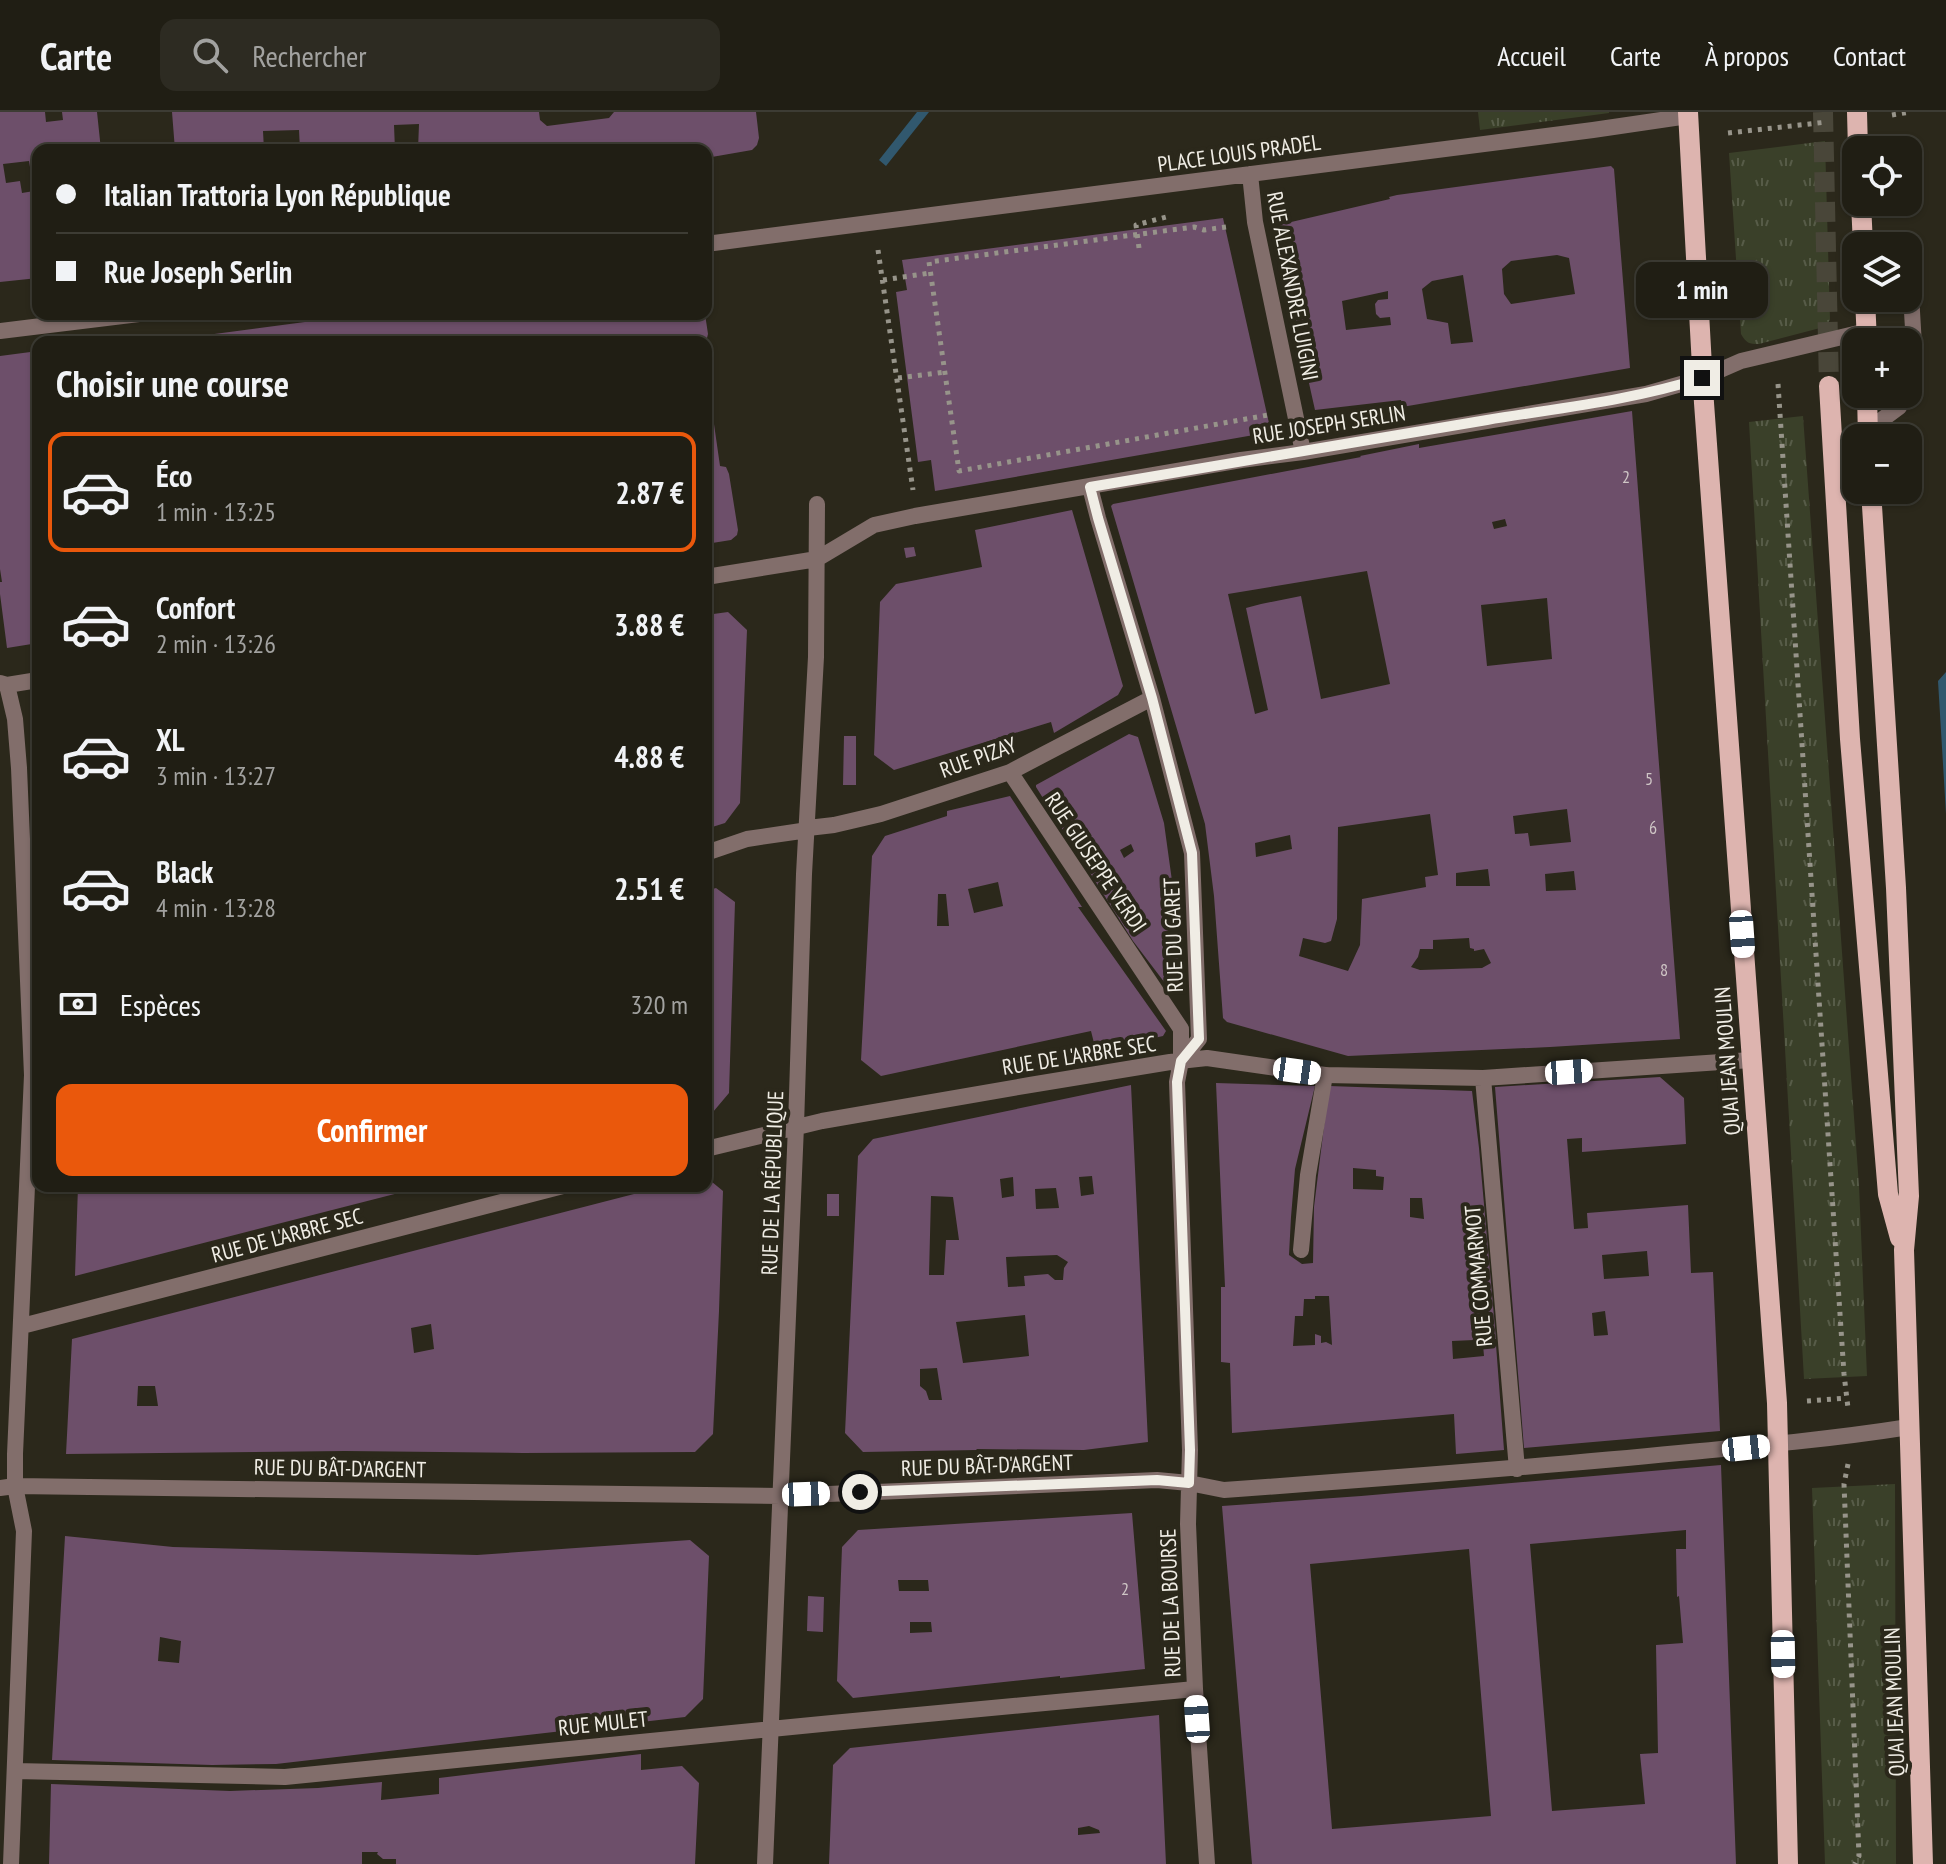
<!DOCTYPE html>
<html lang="fr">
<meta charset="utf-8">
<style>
body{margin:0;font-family:"PT Sans Narrow",sans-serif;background:#2d2b22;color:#f1f3f6;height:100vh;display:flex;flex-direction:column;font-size:30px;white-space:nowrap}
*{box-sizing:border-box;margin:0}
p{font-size:26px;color:#a2a2a0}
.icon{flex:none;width:44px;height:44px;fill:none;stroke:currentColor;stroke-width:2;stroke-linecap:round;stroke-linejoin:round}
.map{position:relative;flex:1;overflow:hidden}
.panel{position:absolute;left:32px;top:224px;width:680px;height:856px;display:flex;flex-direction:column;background:#201e14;border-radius:16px;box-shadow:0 2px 6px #0004,0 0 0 2px #3d3c34}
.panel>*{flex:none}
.hud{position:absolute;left:32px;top:32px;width:680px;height:176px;border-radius:16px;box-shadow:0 2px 6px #0004,0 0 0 2px #3d3c34;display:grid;align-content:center;height:176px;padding:0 24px;background:#201e14}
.buttons{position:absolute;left:1842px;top:24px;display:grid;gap:16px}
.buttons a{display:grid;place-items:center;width:80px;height:80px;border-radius:16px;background:#201e14;box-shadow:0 2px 6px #0004,0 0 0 2px #3d3c34;font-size:40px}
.end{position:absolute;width:36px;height:36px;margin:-18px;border:10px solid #f0ede5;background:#111;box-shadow:0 0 0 4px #111}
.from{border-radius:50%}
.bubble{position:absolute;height:56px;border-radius:16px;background:#201e14;box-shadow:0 2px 6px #0004,0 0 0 2px #3d3c34;font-size:26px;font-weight:600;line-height:56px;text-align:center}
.car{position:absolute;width:24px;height:48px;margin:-24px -12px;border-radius:10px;box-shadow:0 0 6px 2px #0007;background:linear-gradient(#fff 24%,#345 0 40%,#fff 0 76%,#345 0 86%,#fff 0)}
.hud b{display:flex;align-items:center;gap:28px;height:76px;font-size:30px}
.hud b+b{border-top:2px solid #3d3c34}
.hud i{width:20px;height:20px;background:#f1f3f6}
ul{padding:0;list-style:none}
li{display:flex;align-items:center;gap:24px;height:120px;margin:0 16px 12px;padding:0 8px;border:4px solid transparent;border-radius:16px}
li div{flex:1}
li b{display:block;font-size:30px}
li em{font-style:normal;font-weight:600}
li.on{border-color:#ea580c}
li>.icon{width:72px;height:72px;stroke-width:1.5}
h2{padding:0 24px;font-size:36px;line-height:96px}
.pay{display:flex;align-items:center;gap:20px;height:88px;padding:0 24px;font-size:30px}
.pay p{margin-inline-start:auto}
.primary-button{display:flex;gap:16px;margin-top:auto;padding:16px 24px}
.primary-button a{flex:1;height:92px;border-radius:16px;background:#ea580c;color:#fff;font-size:32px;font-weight:600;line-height:92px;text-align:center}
header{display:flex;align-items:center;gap:48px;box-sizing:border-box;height:112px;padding:0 40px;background:#201e14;border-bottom:2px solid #3d3c34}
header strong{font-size:38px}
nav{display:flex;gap:44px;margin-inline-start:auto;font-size:28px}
.search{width:560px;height:72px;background:#2d2b22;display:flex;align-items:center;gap:20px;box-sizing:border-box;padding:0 28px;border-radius:16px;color:#a2a2a0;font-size:30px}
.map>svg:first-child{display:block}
.grass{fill:url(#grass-tufts)}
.water{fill:#31586e}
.building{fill:#6d4f6a;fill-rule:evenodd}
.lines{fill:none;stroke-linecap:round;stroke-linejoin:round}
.primary-tunnel{stroke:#494639;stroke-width:20;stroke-dasharray:20 10;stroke-linecap:butt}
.path{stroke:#97948a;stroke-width:5;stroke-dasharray:4 6;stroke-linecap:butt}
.lane{stroke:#826e6b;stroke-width:16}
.street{stroke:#826e6b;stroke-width:16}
.primary{stroke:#ddb4af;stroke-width:20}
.route{stroke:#f0ede5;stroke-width:10}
.labels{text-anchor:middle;stroke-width:8;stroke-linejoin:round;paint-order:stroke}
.number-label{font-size:18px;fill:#cfc6c6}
.street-label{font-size:22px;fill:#f0ede5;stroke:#2b281b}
</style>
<header>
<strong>Carte</strong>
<div class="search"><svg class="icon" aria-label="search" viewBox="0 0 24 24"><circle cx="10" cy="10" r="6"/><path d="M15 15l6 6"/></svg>Rechercher</div>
<nav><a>Accueil</a><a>Carte</a><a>À propos</a><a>Contact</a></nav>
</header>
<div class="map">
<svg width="1946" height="1752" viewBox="0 0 1946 1752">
<defs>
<pattern id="grass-tufts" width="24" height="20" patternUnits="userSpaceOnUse" patternTransform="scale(2)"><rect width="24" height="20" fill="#3a4029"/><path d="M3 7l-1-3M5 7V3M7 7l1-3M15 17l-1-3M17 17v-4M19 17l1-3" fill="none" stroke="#575c48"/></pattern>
</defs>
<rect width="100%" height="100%" fill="#2b281b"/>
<path class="grass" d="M1478 0H1609V1L1480 18Z
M1825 29 1830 208 1824 215 1759 232C1749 232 1746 231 1741 222L1729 41Z
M1803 304 1859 1074 1867 1264 1804 1267 1749 310Z
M1895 1372 1896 1752H1825L1812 1376Z"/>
<path class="water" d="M917 0H929L886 54 879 48Z
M1946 560V702L1938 569Z"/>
<path class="building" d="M0 0H45L46 10 63 8 62 0H97L101 38H38V166L0 170ZM29 49 34 79 22 81 20 69 6 71 3 52Z
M172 0H539L540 8 547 14 609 6 614 0H756L759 26 757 33 752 38 706 46V38H418L419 12 394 13 395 38H300L299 18 263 19 264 38H175Z
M1611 54 1614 57 1630 256 1402 295 1401 288 1315 298 1274 114 1390 87 1389 85 1397 83ZM1557 143 1569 146 1575 182 1511 192 1504 182 1502 157 1511 149ZM1463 163 1473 230 1451 232 1448 211 1427 207 1422 177 1432 169ZM1388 179V187L1378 188 1375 192 1376 202 1380 206 1390 205 1391 213 1346 218 1342 189Z
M1223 106 1271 320 935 379 931 348 918 350 896 180 907 178 902 148Z
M365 202H705L708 222 707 226 701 230H141V228L169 224V228Z
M38 239V531L7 536 0 482V470H2L0 457V244Z
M708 270 720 354 726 355 729 362 738 418 737 423 731 428 706 432V271Z
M1632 299 1680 927 1550 935 1348 944 1227 910 1223 906 1214 784 1205 712 1111 394 1113 392 1361 345 1360 344 1419 332V336ZM1505 407 1507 414 1494 417 1492 410ZM1367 459 1390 572 1321 587 1301 484 1261 492 1246 496 1268 598 1255 602 1228 482ZM1547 486 1552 547 1487 554 1481 493ZM1567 697 1571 730 1530 734 1528 721 1515 722 1513 704ZM1430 702 1438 763 1425 765 1426 775 1362 787 1360 833 1348 859 1299 844 1303 826 1325 831 1331 829 1337 807 1338 715ZM1290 723 1292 737 1256 745 1255 731ZM1488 757 1490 774H1456V761ZM1574 759 1576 778 1546 779 1545 762ZM1469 826 1470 836 1474 837V839L1484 837 1491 851 1482 856 1420 858 1411 855 1418 845 1420 837H1433V828Z
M1072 398 1123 574 1118 583 1054 621 1051 610 894 658 874 643 880 490 896 472 982 455 975 418Z
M914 435 916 444 906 446 904 436Z
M728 500 747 518 740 691 725 711 706 717V503Z
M1129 622 1138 625 1164 711 1177 805 1181 874 1171 879 1133 829 1036 675V673ZM1131 732 1134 739 1124 746 1120 738Z
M844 624H856V673H843Z
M1010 684 1082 795H1078L1166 919 1163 924 1096 939 1091 919 881 964 861 948 872 744 885 724 947 704V699ZM998 770 1003 794 974 801 968 777ZM938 782H946L949 814H937Z
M716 776 735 790 729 981 713 1000 706 1002V779Z
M1660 965 1684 986 1686 1032 1582 1040V1026L1567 1027 1574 1117 1588 1116 1587 1101 1688 1093 1691 1161 1713 1160 1720 1319 1524 1336 1495 975ZM1647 1139 1649 1164 1604 1167 1602 1143ZM1605 1199 1608 1223 1594 1224 1592 1201Z
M1216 971 1315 974 1295 1057 1291 1105 1289 1143 1302 1152 1313 1151 1314 1095 1329 974 1472 979 1479 1036 1496 1227 1452 1229 1453 1247 1484 1244 1483 1233H1496L1504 1338 1456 1342 1454 1302 1232 1321 1230 1251 1221 1250V1175H1225ZM1353 1056 1376 1058V1064L1384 1065 1383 1078 1353 1077ZM1410 1086H1422L1424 1107 1410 1105ZM1315 1184H1329L1332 1233 1326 1230 1321 1231V1224L1315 1222V1233L1293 1234 1295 1204H1303L1304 1187H1315Z
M1131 973 1148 1330 1084 1338 976 1337 977 1338 863 1340 845 1321 858 1044 873 1027ZM1092 1064 1094 1082 1081 1084 1079 1065ZM1013 1065 1014 1084 1002 1086 1000 1067ZM1056 1076 1059 1096 1036 1097 1035 1077ZM931 1084 953 1085 959 1128H946L944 1163H929ZM1057 1143 1068 1150 1064 1156 1063 1168H1055L1048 1162 1024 1164 1025 1174 1008 1175 1006 1145ZM1025 1203 1029 1244 963 1251 956 1210ZM937 1256 942 1288H929L926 1279 920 1274V1257Z
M706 1065 723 1079 719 1199 713 1322 695 1340 523 1341 345 1339 66 1342 72 1227 665 1074H706ZM431 1212 434 1237 414 1241 411 1216ZM138 1274H155L158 1294H137Z
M78 1074H422V1075L75 1164Z
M827 1082H839V1104H827Z
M1721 1353 1736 1752H1252L1222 1394 1361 1384ZM1686 1418V1437H1676L1677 1485 1679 1484 1683 1531 1656 1533 1658 1641 1640 1642 1645 1692 1552 1699 1530 1432ZM1469 1437 1491 1704 1332 1717 1310 1452Z
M1132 1401 1145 1557 1060 1566V1564L853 1586 837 1569 842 1435 858 1418ZM898 1468H928L929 1479H899ZM910 1510H931L932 1520 910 1521Z
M65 1424 173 1435 477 1443 690 1428 709 1444 703 1587 685 1605 276 1652 212 1653 52 1648ZM160 1525 181 1529 179 1551 158 1549Z
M808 1484 824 1485 823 1520 807 1519Z
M1159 1603 1166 1752H829L833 1653 850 1636ZM1089 1714 1099 1718 1100 1721 1078 1723V1716Z
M641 1642V1658L682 1654 699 1671 695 1752H396V1747H383L377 1742 378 1740H362V1752H49L51 1672 230 1679 318 1676 382 1670 381 1688 439 1682V1666Z"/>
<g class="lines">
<path class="primary-tunnel" d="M1823 0 1829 274"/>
<path class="path" d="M1892 3 1910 0
M1728 21 1827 10
M1226 115 1204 118 1194 115 929 150 959 359 1268 303
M1139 136 1136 113 1170 104
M878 138 913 378
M883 168 930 161
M898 266 945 260
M1778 272 1844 1262 1848 1296
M1807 1289 1846 1286
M1848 1352 1844 1372 1859 1744 1855 1752"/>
<path class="lane" d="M1908 280 1916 268 1909 148
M1868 318 1899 295 1907 282
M1301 1138 1308 1063 1325 963"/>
<path class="street" d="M1250 62 1255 110 1303 340
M706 132 1593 18 1688 4
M0 219 139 202
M1090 375 1098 406 1152 586 1192 741 1199 927 1181 949 1177 970 1190 1338 1188 1412 1195 1577 1207 1752
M706 465 817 447 874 413 915 404 1241 348 1303 340 1646 282 1702 266 1741 249 1867 219
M0 571 7 573 38 568
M7 573 15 607 19 656 32 963 15 1342V1374L24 1419 11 1752
M1010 660 1181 917V949
M808 716 834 713 881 702 1010 660 1152 586
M706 741 747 727 808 718
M1483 966 1517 1357
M706 1037 822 1009 1030 973 1170 950 1207 946 1325 963 1483 966 1751 948
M22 1214 563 1074
M0 1376 15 1374 781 1384 1157 1368 1189 1371 1224 1378C1376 1367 1528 1356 1679 1341 1756 1334 1833 1327 1909 1315
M15 1659 285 1665 832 1611 1195 1577
M765 1752 796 1014 804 762 816 545 817 392"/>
<path class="primary" d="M1688 0 1704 291 1777 1291 1788 1752
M1857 0 1858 38
M1861 90 1863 134
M1865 186 1867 230
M1829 274 1850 627 1888 1082 1900 1126
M1867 282 1868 326
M1871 378 1896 776 1909 1084 1904 1138 1923 1752"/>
</g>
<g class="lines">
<path class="route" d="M860 1380 1157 1368 1189 1371 1190 1338 1177 970 1181 949 1199 927 1192 741 1152 586 1098 406 1090 375C1222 352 1355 331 1487 308 1559 296 1633 288 1702 266"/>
</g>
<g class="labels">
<g class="number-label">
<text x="1626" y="371">2</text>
<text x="1649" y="673">5</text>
<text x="1653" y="722">6</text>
<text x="1664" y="864">8</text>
<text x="1125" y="1483">2</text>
</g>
<g class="street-label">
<text transform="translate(1239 41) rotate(-8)" y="8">PLACE LOUIS PRADEL</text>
<text transform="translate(1293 174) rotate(79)" y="8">RUE ALEXANDRE LUIGINI</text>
<text transform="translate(1329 312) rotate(-9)" y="8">RUE JOSEPH SERLIN</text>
<text transform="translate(978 645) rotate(-20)" y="8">RUE PIZAY</text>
<text transform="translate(1096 750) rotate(56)" y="8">RUE GIUSEPPE VERDI</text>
<text transform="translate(1173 823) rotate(-92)" y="8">RUE DU GARET</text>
<text transform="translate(1079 943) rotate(-9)" y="8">RUE DE L'ARBRE SEC</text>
<text transform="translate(1727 949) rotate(-94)" y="8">QUAI JEAN MOULIN</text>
<text transform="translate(772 1071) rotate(-88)" y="8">RUE DE LA RÉPUBLIQUE</text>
<text transform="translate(287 1123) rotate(-15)" y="8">RUE DE L'ARBRE SEC</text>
<text transform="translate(1478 1164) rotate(-95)" y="8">RUE COMMARMOT</text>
<text transform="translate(987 1353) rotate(-2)" y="8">RUE DU BÂT-D'ARGENT</text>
<text transform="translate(340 1356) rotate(1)" y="8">RUE DU BÂT-D'ARGENT</text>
<text transform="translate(1170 1491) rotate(-92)" y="8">RUE DE LA BOURSE</text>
<text transform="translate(1894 1590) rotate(-92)" y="8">QUAI JEAN MOULIN</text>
<text transform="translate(603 1611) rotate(-6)" y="8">RUE MULET</text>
</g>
</g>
</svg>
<div class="buttons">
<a><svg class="icon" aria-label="locate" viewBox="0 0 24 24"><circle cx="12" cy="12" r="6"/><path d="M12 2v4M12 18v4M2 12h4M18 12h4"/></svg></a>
<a><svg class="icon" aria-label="layers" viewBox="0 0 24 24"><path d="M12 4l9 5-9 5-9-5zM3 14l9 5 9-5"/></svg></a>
<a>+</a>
<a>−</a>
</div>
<i class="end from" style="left:860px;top:1380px"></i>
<i class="end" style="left:1702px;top:266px"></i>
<div class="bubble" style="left:1636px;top:150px;width:132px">1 min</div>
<i class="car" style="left:1742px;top:822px;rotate:176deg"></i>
<i class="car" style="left:1297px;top:959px;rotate:98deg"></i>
<i class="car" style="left:1569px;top:960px;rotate:86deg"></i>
<i class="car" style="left:1746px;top:1336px;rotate:84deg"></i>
<i class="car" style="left:806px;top:1382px;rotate:88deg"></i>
<i class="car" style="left:1783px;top:1542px;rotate:179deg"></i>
<i class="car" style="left:1197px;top:1607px;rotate:356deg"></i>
<div class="hud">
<b><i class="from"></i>Italian Trattoria Lyon République</b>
<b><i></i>Rue Joseph Serlin</b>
</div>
<section class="panel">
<h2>Choisir une course</h2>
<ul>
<li class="on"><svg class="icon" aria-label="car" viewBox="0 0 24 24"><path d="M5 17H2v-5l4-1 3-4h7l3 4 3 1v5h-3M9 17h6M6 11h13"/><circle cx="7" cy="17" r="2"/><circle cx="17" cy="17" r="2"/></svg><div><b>Éco</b><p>1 min · 13:25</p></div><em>2.87 €</em></li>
<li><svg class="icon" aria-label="car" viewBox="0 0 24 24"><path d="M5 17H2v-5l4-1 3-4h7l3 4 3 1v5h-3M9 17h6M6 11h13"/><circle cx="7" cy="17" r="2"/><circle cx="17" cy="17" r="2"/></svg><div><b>Confort</b><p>2 min · 13:26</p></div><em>3.88 €</em></li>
<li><svg class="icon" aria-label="car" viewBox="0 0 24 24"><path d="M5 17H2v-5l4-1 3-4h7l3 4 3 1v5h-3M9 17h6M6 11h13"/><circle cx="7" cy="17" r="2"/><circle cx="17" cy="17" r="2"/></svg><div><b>XL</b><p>3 min · 13:27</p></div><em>4.88 €</em></li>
<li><svg class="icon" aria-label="car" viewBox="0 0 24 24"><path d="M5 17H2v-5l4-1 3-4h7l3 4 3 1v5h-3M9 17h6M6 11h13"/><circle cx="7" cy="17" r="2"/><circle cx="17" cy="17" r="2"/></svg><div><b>Black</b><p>4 min · 13:28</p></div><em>2.51 €</em></li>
</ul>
<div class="pay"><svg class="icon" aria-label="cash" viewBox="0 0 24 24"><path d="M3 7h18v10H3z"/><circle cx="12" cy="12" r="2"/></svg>Espèces<p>320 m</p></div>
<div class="primary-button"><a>Confirmer</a></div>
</section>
</div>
